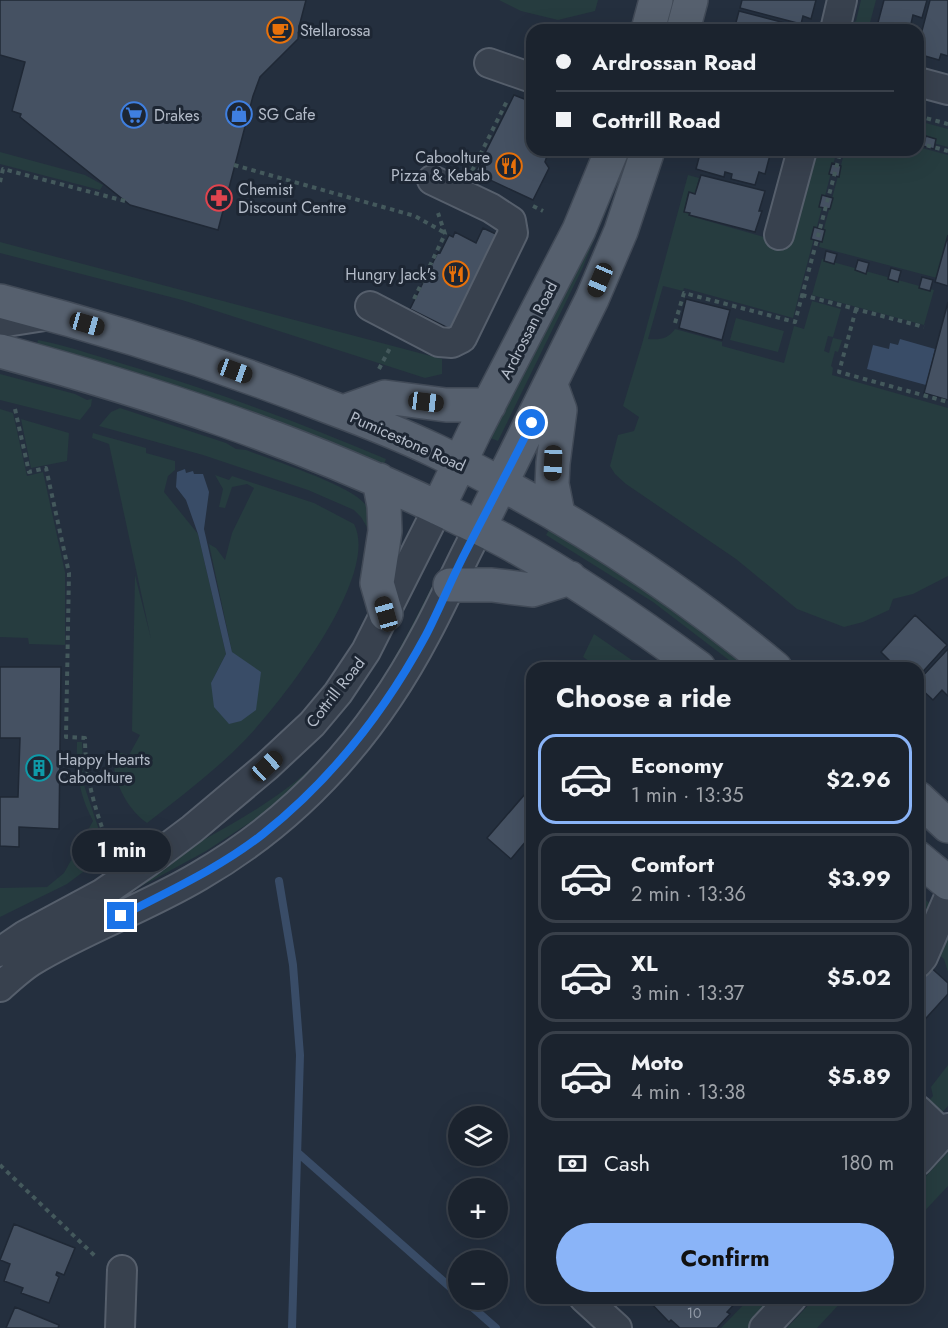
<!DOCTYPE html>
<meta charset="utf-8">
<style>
body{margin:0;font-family:Jost,sans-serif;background:#282f3a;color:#f1f3f6;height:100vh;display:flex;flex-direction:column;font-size:22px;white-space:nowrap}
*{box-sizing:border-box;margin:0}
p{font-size:20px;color:#a0a4aa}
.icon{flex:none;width:33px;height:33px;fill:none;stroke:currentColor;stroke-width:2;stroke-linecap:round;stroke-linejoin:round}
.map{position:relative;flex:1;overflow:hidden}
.side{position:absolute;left:526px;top:662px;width:398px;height:642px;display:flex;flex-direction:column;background:#1b232e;border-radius:18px;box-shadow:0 6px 24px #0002,0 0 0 2px #39404a}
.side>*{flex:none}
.banner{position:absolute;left:526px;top:24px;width:398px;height:132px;border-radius:18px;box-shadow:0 6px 24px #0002,0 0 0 2px #39404a;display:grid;align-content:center;height:132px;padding:0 30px;background:#1b232e}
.fabs{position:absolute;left:448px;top:1106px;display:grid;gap:12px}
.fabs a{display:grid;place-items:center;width:60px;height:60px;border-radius:50%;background:#1b232e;box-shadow:0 6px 24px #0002,0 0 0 2px #39404a;font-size:30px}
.end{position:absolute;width:27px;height:27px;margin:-14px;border:8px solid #1a73e8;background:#fff;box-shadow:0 0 0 3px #fff}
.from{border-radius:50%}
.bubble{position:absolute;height:42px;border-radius:21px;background:#1b232e;box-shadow:0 6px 24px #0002,0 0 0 2px #39404a;font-size:20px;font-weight:700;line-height:42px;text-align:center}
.car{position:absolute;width:18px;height:36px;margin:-18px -9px;border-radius:8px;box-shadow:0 0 4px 2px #0007;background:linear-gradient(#222 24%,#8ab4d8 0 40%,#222 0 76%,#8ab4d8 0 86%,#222 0)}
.banner b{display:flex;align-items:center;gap:21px;height:57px;font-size:22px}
.banner b+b{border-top:2px solid #39404a}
.banner i{width:15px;height:15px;background:#f1f3f6}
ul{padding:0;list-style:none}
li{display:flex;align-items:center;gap:18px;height:90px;margin:0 12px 9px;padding:0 18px;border:3px solid #39404a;border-radius:18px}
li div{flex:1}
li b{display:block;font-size:22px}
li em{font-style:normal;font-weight:700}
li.selected{border-color:#8ab4f8}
li>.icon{width:54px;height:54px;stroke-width:1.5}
h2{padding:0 30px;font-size:27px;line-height:72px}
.pay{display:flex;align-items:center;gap:15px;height:66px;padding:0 30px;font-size:22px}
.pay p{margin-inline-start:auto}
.cta{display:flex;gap:12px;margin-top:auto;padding:12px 30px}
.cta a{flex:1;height:69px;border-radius:36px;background:#8ab4f8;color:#111;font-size:24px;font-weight:700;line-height:69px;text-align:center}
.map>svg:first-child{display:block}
.green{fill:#263c3f}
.water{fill:#394c67}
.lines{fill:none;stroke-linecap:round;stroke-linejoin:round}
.stream{stroke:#394c67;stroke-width:8}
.building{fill:#455162;stroke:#1f2835;stroke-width:1.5}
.minor-casing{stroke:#565f6c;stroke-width:32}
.major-casing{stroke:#414a57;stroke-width:36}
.path{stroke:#44595c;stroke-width:4;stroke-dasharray:4.5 4.5;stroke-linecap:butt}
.minor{stroke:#38414e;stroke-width:28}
.major{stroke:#56606e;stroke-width:33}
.route{stroke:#1a73e8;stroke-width:8}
.labels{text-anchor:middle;stroke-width:6;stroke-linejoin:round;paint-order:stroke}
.number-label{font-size:14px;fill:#98a1af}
.poi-label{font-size:16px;fill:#b4bcc9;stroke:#1d2633;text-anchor:start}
.street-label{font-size:16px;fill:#b4bcc9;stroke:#1d2633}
</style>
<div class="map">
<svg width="948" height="1328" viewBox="0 0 948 1328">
<rect width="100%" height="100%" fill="#242f3e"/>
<path class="green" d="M499 0H598L595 11 558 20 521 11Z
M861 0H876L868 30H847V25L856 21Z
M918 121 948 129V147L918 139Z
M918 147 948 155V235L937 278 819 247 845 150H918Z
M616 150H638L617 184 583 267 498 441 488 437Z
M810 150H837L793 318 684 288 683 291 663 286 648 339C660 340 668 339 675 329L722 342V346L784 363 794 326 804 329 812 301 841 309 833 337 828 336 824 351 829 353 833 338 842 340 838 352 835 351 831 366 833 368 832 375 948 408V576L913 594 893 599 889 610 863 622 844 627 797 609 736 559 626 484 615 474 610 466 618 435 634 431 639 417 623 406 642 344 688 175 699 178 695 194 688 193 684 211 690 213V216L785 243Z
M0 152 85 175 103 185 100 190 0 164Z
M0 242 442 359V374L425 378 182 300 0 253Z
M822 259 934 290 924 325 812 295Z
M736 318 784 331 778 352 730 340Z
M38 340C72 347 106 359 140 369 223 394 306 425 386 459L383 467 36 348Z
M0 374 75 394 87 400 92 399 91 406 80 420 0 400Z
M120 408 226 443 236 449 246 450C272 460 350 485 365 504 370 512 370 518 369 527H367L361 517 354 510 308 490 203 455 99 426 111 412Z
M0 409 13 413 27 476 43 472 65 572V645L29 644 28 638 0 637Z
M21 419 69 433 67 461 31 468Z
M93 433 146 448V453L175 461V470L168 476 164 492 198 534 226 654 211 683 232 652 209 544 216 548 225 560 232 533 254 488 247 484 232 487 225 508 219 507 223 489 215 475 229 480 232 476 314 503 354 524C381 576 280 704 244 741 215 771 180 797 147 823 125 807 112 779 113 751L129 755 140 735 132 731 135 575 151 639 109 444 92 438Z
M550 528 631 576 752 667H738L653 602 546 535Z
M436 578 443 581 352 738 269 810 206 851 153 880 118 897C132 886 146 873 161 864 212 834 268 808 311 768 368 715 402 646 436 578Z
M594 634 642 667H598L583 657Z
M77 742H82L84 785 107 854 67 884 0 917V888L47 887 64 873 93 821C79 794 76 773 77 742Z
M918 893 948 920V972L944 959 918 936Z
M948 1065V1106L918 1139V1113L933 1096 931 1087Z
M948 1152V1186L918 1218V1185Z
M750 1298H776L748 1328H721Z
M815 1298H845L817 1328H787Z"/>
<path class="water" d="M900 339 935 349 926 385 867 369 873 345 889 349 890 343 898 345Z
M185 469 186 473 193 471 194 474H203L209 492 204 529 232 652 261 672 256 710 241 721 229 724 214 707 211 683 226 654 198 534 186 500 176 487 177 472Z"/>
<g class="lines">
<path class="stream" d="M279 881 293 965 300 1055 292 1328
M298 1153 459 1295
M463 1299 496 1328"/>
</g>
<path class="building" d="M0 0H306L299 27 298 39 260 77 253 96 218 230 130 205 20 117 21 114 12 111 25 62 0 55Z
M742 0H816L811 19 803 16 801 24 740 8Z
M884 0H927L922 18 913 15 910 28 917 30H876Z
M930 0H948V56L941 54 939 60 918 54V46Z
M739 11 804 28V30H734Z
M514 95 532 102V150H549L545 162 549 168 533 200 475 173Z
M926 136 936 139 934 149 923 146Z
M701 150H767L771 151 765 174 759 172 755 185 731 179 732 174 725 172 724 177 696 169Z
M832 163 841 166 839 177 829 174Z
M701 175 765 191 759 211H762L755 232 689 215 690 213 684 212 689 192 695 194Z
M822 195 833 198 830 209 819 207Z
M814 227 825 230 822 242 811 239Z
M483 228 498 235 454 331 410 309 438 252 440 253 449 235 453 237 455 232 476 243Z
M948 235V286L935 282Z
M826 251 837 254 834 264 824 261Z
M858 260 869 263 866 274 855 270Z
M891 268 901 271 898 282 888 279Z
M922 277 933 280 930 291 919 288Z
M686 299 730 310 722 340 679 328Z
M948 302V400L924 393Z
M915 615 947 645 918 677V668H897L881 652Z
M948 649V696L942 690 933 700 918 686V681Z
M0 667H61L59 829 19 827V847L0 846V797H18L20 738H0Z
M532 786V834L511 859 487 838Z
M927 964 948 983V994L918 1027V975Z
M14 1224 75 1248 64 1275 57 1272 56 1275 59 1277 49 1303 21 1293 23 1288 4 1281 10 1264 0 1260Z
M646 1298H740L727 1312 730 1314 717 1328H680L671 1320 669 1322Z
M15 1307 59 1325 58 1328H6Z"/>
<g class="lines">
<g class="minor-casing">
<path id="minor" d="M835 30 842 0
M489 63 532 78
M918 82 948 90
M779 235 802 150
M370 306 439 342 452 343 462 338 513 233 511 221 491 208 432 180
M0 323 51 315
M0 952 25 935 103 893 148 862 192 829 267 766 312 724 338 693 366 651 438 508
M918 963 923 957 948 899
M0 987C10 978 21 968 32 961 85 929 145 908 199 876 299 818 372 737 426 634 445 599 460 563 479 528
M918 1110 943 1134
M918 1161 948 1128
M584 1298 617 1328
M120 1328 122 1270
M764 1328 792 1298"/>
</g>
<g class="major-casing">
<path id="major" d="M648 30 656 0
M683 30 691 0
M0 301C113 330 223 365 332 408 367 421 402 435 436 451 558 509 671 582 775 668
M0 351C151 392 299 441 440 509 463 520 487 531 509 543 576 580 638 623 699 668
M551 385 560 410 553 463 552 484 558 514
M343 412 385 397 446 405H489
M379 480 384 506 385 531 377 583 386 614
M438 508 474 433 579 230 612 150
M479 528 592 299 621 231 648 150
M450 585H492L532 590 570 578
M918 798 948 826
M918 858 948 883"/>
</g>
<path class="path" d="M918 116 948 124
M918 143 948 151
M234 165 415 216 445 233
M472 171 508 99
M0 182 3 169 125 201
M533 206 543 211
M802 295 924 327
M414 299 445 234 438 213
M856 309 839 372 948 402
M675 323 684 293 795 322 841 150
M379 369 391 346
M15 409 29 472 46 468 69 573 66 737 85 738C85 780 97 817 113 856
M0 1165 96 1257"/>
<use href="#minor" class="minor"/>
<use href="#major" class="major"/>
</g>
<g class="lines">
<path class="route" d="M121 916C169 891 220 868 263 834 332 779 384 713 426 635 440 608 451 580 465 553 487 510 510 467 532 423"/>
</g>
<defs>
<g id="cafe-ring" transform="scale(1.35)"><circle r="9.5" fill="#1d2633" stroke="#e8710a" stroke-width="1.5"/><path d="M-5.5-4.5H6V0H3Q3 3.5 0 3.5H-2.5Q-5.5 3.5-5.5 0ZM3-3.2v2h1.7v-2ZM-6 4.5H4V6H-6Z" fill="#e8710a"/></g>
<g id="shop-ring" transform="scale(1.35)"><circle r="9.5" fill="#1d2633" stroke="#3f7fe0" stroke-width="1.5"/><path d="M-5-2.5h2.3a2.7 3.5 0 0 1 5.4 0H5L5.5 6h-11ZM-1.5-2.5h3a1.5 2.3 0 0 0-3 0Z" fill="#3f7fe0"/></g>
<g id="supermarket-ring" transform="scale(1.35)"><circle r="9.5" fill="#1d2633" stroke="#3f7fe0" stroke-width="1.5"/><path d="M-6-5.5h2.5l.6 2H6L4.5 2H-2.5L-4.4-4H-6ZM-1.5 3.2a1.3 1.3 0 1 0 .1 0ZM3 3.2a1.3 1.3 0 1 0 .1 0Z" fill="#3f7fe0"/></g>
<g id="restaurant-ring" transform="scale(1.35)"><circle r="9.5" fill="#1d2633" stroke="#e8710a" stroke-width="1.5"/><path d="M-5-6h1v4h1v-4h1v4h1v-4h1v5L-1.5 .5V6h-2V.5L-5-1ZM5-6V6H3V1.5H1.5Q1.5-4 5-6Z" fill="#e8710a"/></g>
<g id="pharmacy-ring" transform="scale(1.35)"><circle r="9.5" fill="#1d2633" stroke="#e0444e" stroke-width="1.5"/><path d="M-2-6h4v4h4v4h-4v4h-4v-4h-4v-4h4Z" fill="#e0444e"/></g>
<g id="building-ring" transform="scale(1.35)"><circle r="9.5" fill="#1d2633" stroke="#0f9aa8" stroke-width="1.5"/><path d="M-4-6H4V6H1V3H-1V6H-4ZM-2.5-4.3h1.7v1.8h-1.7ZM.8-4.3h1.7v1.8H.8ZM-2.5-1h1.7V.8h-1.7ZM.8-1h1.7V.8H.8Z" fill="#0f9aa8"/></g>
</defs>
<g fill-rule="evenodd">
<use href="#cafe-ring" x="280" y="30"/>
<use href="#shop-ring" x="239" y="114"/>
<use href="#supermarket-ring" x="134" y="115"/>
<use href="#restaurant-ring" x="509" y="166"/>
<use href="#pharmacy-ring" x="219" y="198"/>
<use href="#restaurant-ring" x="456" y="274"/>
<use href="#building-ring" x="39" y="768"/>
</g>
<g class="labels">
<g class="number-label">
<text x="694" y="1318">10</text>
</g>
<g class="poi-label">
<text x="300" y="36">Stellarossa</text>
<text x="258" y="120">SG Cafe</text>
<text x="154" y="121">Drakes</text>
<text x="490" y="163" text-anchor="end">Caboolture<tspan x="490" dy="18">Pizza &amp; Kebab</tspan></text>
<text x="238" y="195">Chemist<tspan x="238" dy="18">Discount Centre</tspan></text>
<text x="436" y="280" text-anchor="end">Hungry Jack's</text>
<text x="58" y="765">Happy Hearts<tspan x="58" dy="18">Caboolture</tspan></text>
</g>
<g class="street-label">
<text transform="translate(528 330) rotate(-63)" y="6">Ardrossan Road</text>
<text transform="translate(408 441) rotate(24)" y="6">Pumicestone Road</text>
<text transform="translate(335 692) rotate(-52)" y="6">Cottrill Road</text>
</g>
</g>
</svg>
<div class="fabs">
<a><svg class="icon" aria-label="layers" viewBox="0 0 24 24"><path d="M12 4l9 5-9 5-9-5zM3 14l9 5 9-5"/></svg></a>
<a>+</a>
<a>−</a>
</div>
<i class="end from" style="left:532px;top:423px"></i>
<i class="end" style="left:121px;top:916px"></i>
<div class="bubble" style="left:72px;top:830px;width:99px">1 min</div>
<i class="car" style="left:600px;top:280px;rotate:203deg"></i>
<i class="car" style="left:87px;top:324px;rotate:106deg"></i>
<i class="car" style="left:235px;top:371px;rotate:110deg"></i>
<i class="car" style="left:426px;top:402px;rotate:97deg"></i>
<i class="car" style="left:553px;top:463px;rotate:182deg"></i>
<i class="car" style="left:386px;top:614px;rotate:344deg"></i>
<i class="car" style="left:267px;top:766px;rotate:47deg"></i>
<div class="banner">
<b><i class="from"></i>Ardrossan Road</b>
<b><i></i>Cottrill Road</b>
</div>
<section class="side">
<h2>Choose a ride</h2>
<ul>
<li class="selected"><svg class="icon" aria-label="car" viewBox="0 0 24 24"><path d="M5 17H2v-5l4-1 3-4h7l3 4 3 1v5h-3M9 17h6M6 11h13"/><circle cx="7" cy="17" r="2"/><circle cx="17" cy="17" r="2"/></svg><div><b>Economy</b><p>1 min · 13:35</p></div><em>$2.96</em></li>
<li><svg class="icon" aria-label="car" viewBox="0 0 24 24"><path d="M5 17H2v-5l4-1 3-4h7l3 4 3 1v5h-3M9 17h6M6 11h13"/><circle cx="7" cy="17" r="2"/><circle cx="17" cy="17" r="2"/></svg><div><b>Comfort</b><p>2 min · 13:36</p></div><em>$3.99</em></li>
<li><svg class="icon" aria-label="car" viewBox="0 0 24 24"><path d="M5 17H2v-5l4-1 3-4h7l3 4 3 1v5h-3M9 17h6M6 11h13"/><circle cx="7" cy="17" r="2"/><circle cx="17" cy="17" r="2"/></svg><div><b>XL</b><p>3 min · 13:37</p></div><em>$5.02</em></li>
<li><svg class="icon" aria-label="car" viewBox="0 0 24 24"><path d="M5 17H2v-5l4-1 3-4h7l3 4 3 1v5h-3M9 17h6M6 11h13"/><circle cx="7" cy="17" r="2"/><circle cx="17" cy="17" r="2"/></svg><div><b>Moto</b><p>4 min · 13:38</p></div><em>$5.89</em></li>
</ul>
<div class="pay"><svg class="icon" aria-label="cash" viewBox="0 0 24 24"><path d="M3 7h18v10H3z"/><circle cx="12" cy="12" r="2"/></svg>Cash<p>180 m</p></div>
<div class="cta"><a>Confirm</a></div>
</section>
</div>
